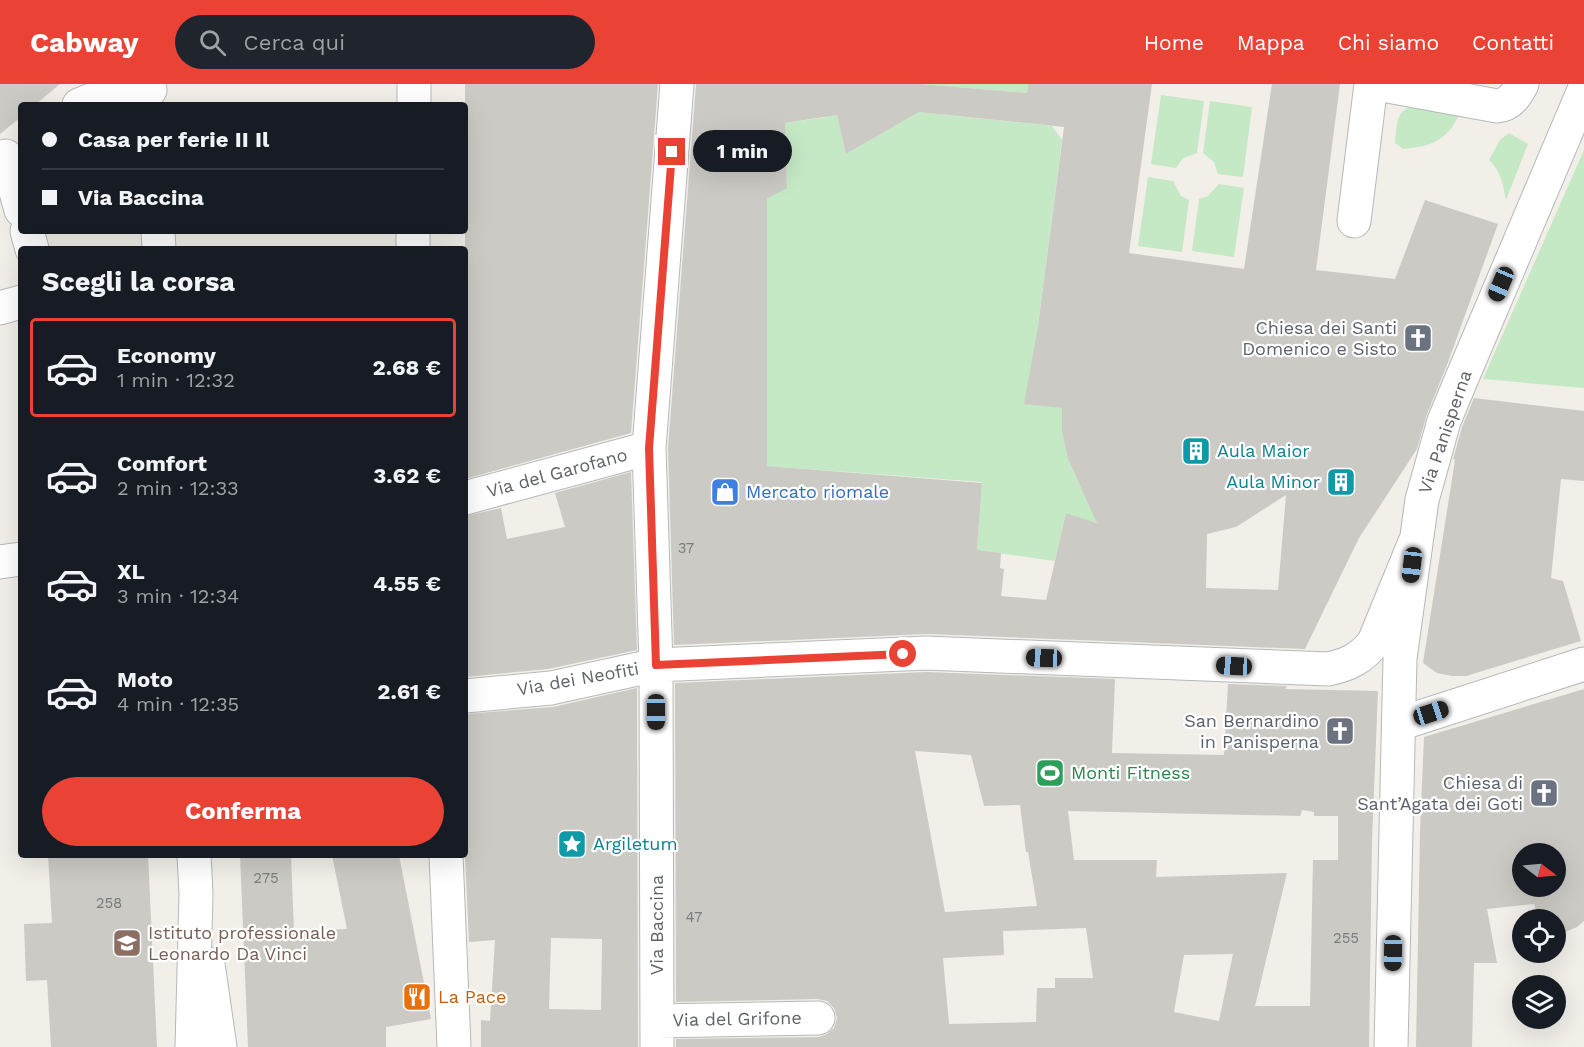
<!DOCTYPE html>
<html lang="it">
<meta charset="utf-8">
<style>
body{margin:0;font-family:"Work Sans",sans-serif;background:#20242c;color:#f1f3f6;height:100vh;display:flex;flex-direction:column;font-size:22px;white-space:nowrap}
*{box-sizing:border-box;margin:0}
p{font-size:20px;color:#9ea1a6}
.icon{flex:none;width:33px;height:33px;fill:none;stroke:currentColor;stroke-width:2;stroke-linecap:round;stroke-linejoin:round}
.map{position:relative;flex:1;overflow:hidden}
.drawer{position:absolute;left:18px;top:162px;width:450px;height:612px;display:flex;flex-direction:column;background:#171b24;border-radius:6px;box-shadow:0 6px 24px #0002}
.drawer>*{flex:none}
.banner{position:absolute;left:18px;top:18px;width:450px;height:132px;border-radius:6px;box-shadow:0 6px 24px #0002;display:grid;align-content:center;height:132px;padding:0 24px;background:#171b24}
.needle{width:39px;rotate:106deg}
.fabs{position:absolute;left:1512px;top:759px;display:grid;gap:12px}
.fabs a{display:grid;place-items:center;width:54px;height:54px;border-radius:50%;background:#171b24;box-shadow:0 6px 24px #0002;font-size:30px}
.end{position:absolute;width:27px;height:27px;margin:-14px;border:8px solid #ea4335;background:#fff;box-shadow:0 0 0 3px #fff}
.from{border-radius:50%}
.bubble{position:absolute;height:42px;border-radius:21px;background:#171b24;box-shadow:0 6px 24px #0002;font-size:20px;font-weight:700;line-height:42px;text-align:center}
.car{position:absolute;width:18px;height:36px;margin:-18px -9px;border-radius:8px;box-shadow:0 0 4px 2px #0007;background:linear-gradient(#222 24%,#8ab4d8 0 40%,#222 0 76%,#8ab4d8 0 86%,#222 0)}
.banner b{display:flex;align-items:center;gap:21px;height:57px;font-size:22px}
.banner b+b{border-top:2px solid #363941}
.banner i{width:15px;height:15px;background:#f1f3f6}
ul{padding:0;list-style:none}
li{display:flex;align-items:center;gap:18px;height:99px;margin:0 12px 9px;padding:0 12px;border:3px solid transparent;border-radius:6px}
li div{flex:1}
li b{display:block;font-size:22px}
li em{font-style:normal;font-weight:700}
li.active{border-color:#ea4335}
li>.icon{width:54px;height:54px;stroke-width:1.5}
h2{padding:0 24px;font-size:27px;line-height:72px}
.action{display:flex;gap:12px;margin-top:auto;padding:12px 24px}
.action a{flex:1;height:69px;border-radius:36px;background:#ea4335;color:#fff;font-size:24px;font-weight:700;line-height:69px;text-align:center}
header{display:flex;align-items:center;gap:36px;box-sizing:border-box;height:84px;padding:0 30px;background:#ea4335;color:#fff}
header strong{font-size:28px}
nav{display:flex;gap:33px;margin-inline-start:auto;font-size:21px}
.search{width:420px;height:54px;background:#20242c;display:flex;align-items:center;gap:15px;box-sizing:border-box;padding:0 21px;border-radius:33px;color:#9ea1a6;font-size:22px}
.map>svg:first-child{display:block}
.green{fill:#c5e8c5}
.building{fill:#cccac5;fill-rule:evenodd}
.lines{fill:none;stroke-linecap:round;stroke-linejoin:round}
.minor-casing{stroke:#b5b8bc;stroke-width:35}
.minor{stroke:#fff;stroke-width:33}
.route{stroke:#ea4335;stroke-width:8}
.labels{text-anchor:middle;stroke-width:4.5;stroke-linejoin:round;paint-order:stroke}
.number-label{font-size:15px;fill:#7a7d7f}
.worship-label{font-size:18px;fill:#5b616d;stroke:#fff;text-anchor:end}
.street-label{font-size:18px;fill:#5f6368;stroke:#fff}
.culture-label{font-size:18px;fill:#0d838f;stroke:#fff;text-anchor:start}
.shop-label{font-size:18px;fill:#366cbe;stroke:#fff;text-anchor:start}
.leisure-label{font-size:18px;fill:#27864d;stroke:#fff;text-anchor:start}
.education-label{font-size:18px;fill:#785e54;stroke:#fff;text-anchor:start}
.food-label{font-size:18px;fill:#c56008;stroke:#fff;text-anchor:start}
</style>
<header>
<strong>Cabway</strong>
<div class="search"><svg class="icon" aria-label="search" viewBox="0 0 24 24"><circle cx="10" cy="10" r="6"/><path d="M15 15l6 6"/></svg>Cerca qui</div>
<nav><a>Home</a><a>Mappa</a><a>Chi siamo</a><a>Contatti</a></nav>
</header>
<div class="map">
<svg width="1584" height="963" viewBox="0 0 1584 963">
<rect width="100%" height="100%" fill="#f1efe8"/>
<path class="green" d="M921 0H1028L1027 9Z
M831 3 846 70 919 28 1052 42 1062 56 1038 242 1025 319 1062 324C1062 373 1076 408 1114 440L1093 438 1066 429 1055 477 977 466 982 398 767 382V115L787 103 786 59 773 41 827 33Z
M1161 11 1204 17 1197 69 1183 74 1176 84 1151 80Z
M1210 17 1252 23 1243 93 1218 90 1214 78 1203 69Z
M1410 23 1459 31C1446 58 1431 62 1403 65L1395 59C1397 45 1395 28 1410 23Z
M1509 49 1528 60 1506 116C1503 101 1501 87 1489 76L1500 56Z
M1584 66V304L1483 295Z
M1148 93 1173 97 1181 112 1189 116 1182 168 1138 162Z
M1219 100 1244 104 1234 173 1192 167 1199 115 1208 112Z"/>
<path class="building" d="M0 0H60L35 21H21V33L0 50Z
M465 0H658L631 349 465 395Z
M696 0H921L1027 9 1028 0H1152L1129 169 1244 185 1272 0H1340L1316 186 1395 195 1425 116 1498 140 1447 281 1427 330 1417 365 1359 454 1305 565 927 550 674 561 668 364ZM919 28 1064 43 1038 242 1024 320 1062 324V347L1068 375 1097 439 1066 429 1046 516 1001 512 1004 485 1000 484 1001 469 977 466 982 399 767 382V115L787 104 785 39 837 31 846 70ZM1286 411 1278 506 1206 504 1207 450 1236 443Z
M1474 314 1584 327V397L1561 395 1551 494 1563 497 1581 557 1466 592H1452L1437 589 1423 579 1455 376 1453 375 1462 343Z
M631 388 637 566 548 585 465 593V432L501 424 507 455 565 443 555 409Z
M926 588 1115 595 1112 669 1224 671 1228 600 1287 602 1285 605 1378 607 1372 757 1369 963H676V955L819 953 827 950 834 944 837 934 834 924 827 917 818 915 676 918 675 599ZM915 667 971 671 984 722 1020 721 1026 768H1028L1037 822 945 828ZM1302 726 1314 728V732H1338V776H1313L1310 922H1255L1287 789 1156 793 1157 776H1074L1068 727 1300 732ZM1086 844 1093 894H1055V904H1037L1036 938 949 940 943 874 1004 871 1003 847ZM1233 870 1219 937 1174 928 1184 871Z
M637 604 638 963H481V936L490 937 495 856 469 858 465 771V630L553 623ZM551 854 602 855 601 926 549 925Z
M1584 605V837L1577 843 1556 852V836H1539L1534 820 1487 825 1497 879H1474L1472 963H1416L1420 748 1424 653ZM1522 770H1556V802H1522Z
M48 771H148L157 963H51L47 896 26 897 24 840 52 839Z
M240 771H291L294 847 347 845 332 771H399L431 935 386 943V963H248Z"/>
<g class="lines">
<g class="minor-casing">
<path id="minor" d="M414 0V21
M1377 0 1497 22C1510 21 1516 11 1522 0
M79 21 106 10 150 6
M6 72 21 126
M1354 137 1371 0
M27 147 32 165
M158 147 159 165
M413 165V147
M0 224 21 218
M465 414 649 364
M0 478 21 475
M465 612 551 604 656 581 926 569 1328 585C1348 581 1362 574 1374 558L1415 458
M1399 640 1584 580
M446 771 454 963
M208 880 220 963
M657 937 818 934
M192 963 196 810 194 771
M657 963 656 581 649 364 677 0
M1391 963 1400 574 1422 416 1444 337 1459 301 1584 6"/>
</g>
<use href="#minor" class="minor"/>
</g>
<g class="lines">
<path class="route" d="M672 68 649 364 656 581 903 570"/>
</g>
<defs>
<g id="church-square" transform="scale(1.5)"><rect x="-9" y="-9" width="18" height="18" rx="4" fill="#6b7280" stroke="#fff"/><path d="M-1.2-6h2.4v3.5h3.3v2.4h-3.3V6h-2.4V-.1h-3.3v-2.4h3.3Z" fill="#fff"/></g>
<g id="building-square" transform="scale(1.5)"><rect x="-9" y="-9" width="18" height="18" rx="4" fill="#0f9aa8" stroke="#fff"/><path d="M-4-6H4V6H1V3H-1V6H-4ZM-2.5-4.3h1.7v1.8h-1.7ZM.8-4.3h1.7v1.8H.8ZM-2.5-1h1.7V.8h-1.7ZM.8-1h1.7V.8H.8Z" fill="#fff"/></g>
<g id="shop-square" transform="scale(1.5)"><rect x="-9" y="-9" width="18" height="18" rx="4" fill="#3f7fe0" stroke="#fff"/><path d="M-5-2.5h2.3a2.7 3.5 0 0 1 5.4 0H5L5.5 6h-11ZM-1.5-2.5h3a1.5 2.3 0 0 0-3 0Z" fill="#fff"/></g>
<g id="stadium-square" transform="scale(1.5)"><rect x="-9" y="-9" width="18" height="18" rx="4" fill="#2e9e5b" stroke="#fff"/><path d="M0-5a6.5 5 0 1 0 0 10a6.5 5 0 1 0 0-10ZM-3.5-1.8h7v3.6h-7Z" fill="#fff"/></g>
<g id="sight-square" transform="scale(1.5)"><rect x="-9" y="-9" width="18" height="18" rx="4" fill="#0f9aa8" stroke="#fff"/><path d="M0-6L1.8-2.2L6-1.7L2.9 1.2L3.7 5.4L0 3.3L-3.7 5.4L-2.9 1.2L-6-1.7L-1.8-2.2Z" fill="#fff"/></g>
<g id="school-square" transform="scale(1.5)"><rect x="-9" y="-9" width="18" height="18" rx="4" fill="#8d6e63" stroke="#fff"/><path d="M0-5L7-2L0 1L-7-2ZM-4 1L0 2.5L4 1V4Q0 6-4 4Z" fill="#fff"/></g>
<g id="restaurant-square" transform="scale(1.5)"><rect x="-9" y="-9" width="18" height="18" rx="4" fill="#e8710a" stroke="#fff"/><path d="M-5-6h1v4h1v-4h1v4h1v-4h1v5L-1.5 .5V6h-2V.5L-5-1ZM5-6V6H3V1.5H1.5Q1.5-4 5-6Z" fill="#fff"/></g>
</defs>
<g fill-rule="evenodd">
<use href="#church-square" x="1418" y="254"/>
<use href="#building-square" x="1196" y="367"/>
<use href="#building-square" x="1341" y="398"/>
<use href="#shop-square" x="725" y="408"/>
<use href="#church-square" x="1340" y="647"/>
<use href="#stadium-square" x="1050" y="689"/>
<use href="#church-square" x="1544" y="709"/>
<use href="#sight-square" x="572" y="760"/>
<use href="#school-square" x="127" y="859"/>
<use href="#restaurant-square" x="417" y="913"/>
</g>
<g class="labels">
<g class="number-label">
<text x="686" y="469">37</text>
<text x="266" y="799">275</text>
<text x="109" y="824">258</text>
<text x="694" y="838">47</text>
<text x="1346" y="859">255</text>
</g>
<g class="worship-label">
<text x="1397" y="250">Chiesa dei Santi<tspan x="1397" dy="21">Domenico e Sisto</tspan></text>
<text x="1319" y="643">San Bernardino<tspan x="1319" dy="21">in Panisperna</tspan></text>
<text x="1523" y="705">Chiesa di<tspan x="1523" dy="21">Sant’Agata dei Goti</tspan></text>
</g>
<g class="street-label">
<text transform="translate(1445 348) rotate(-71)" y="6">Via Panisperna</text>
<text transform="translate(557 389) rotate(-15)" y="6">Via del Garofano</text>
<text transform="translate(578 595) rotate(-10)" y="6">Via dei Neofiti</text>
<text transform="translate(657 841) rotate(-90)" y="6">Via Baccina</text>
<text transform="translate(737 935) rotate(-1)" y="6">Via del Grifone</text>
</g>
<g class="culture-label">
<text x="1217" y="373">Aula Maior</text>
<text x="1320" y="404" text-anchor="end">Aula Minor</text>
<text x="593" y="766">Argiletum</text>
</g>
<g class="shop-label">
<text x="746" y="414">Mercato riomale</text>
</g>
<g class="leisure-label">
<text x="1071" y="695">Monti Fitness</text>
</g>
<g class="education-label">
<text x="148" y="855">Istituto professionale<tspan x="148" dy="21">Leonardo Da Vinci</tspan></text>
</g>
<g class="food-label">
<text x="438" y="919">La Pace</text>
</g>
</g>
</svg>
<div class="fabs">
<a><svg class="needle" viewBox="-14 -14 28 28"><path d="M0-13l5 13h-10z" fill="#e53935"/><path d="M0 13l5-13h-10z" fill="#9ea1a6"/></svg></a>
<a><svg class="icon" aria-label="locate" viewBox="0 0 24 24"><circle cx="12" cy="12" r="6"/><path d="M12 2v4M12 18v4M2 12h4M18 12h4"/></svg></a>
<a><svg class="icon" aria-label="layers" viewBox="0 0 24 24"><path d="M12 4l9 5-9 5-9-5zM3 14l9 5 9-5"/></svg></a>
</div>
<i class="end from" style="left:903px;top:570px"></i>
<i class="end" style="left:672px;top:68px"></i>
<div class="bubble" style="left:693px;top:46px;width:99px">1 min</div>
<i class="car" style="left:1501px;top:200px;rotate:203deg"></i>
<i class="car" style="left:1412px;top:481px;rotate:187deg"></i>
<i class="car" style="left:1044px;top:574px;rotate:272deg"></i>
<i class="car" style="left:1234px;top:582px;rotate:273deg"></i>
<i class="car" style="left:656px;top:628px;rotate:180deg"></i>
<i class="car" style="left:1431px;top:629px;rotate:72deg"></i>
<i class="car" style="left:1393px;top:869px;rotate:181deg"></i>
<div class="banner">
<b><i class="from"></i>Casa per ferie II Il</b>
<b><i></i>Via Baccina</b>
</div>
<section class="drawer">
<h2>Scegli la corsa</h2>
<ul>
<li class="active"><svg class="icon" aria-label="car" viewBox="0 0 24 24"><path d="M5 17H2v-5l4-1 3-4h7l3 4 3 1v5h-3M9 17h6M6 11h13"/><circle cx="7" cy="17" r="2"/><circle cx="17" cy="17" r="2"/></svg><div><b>Economy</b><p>1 min · 12:32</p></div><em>2.68 €</em></li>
<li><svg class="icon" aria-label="car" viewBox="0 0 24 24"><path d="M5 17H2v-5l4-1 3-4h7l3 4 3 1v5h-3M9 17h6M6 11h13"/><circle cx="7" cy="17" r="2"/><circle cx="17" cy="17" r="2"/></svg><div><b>Comfort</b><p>2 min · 12:33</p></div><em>3.62 €</em></li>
<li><svg class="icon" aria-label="car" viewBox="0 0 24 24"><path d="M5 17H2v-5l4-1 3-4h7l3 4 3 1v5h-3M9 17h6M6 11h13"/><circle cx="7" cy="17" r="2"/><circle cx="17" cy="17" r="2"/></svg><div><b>XL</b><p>3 min · 12:34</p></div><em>4.55 €</em></li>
<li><svg class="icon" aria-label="car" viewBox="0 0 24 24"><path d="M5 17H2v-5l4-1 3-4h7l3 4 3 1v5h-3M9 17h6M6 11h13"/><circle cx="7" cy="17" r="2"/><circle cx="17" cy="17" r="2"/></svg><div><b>Moto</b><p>4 min · 12:35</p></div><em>2.61 €</em></li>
</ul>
<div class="action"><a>Conferma</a></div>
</section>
</div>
